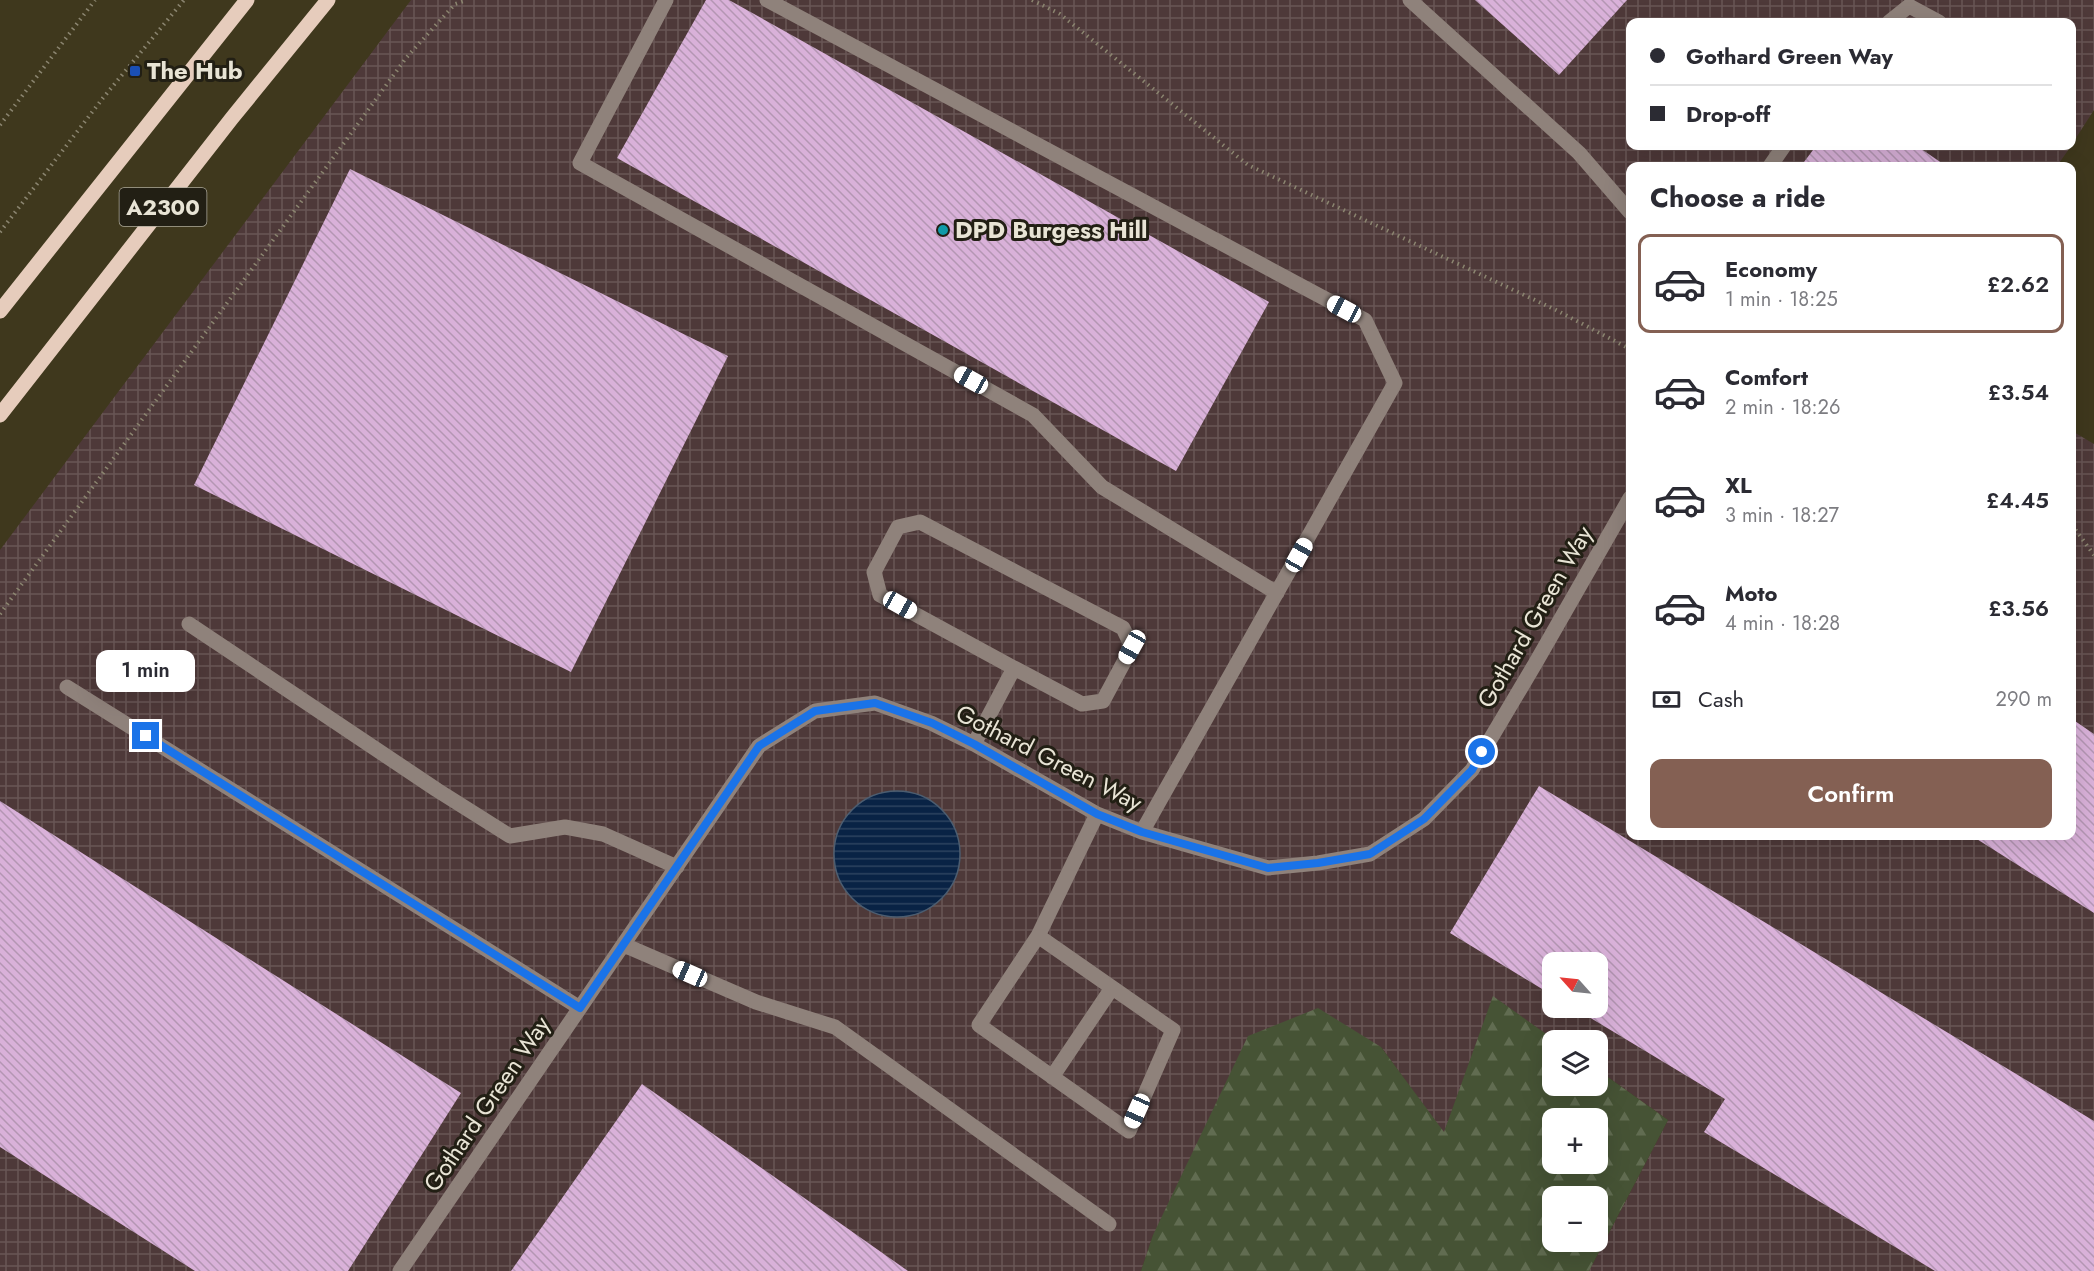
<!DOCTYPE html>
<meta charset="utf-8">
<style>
body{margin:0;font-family:Jost,sans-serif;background:#f2f2f3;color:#2b2b33;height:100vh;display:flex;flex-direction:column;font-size:22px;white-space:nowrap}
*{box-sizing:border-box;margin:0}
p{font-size:20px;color:#7c7c81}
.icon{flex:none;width:33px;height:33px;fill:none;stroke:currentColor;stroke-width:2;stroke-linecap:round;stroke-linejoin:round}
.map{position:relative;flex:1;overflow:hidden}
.side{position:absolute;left:1626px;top:162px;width:450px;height:678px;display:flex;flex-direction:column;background:#fff;border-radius:12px;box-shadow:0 6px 24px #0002}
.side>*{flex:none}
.hud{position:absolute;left:1626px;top:18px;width:450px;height:132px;border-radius:12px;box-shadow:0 6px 24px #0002;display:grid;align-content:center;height:132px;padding:0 24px;background:#fff}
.needle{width:39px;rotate:297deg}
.buttons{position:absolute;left:1542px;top:952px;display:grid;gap:12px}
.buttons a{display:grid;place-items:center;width:66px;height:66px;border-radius:12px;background:#fff;box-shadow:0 6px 24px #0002;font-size:30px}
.end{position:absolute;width:27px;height:27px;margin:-14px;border:8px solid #1a73e8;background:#fff;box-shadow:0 0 0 3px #fff}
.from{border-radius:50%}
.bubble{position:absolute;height:42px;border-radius:12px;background:#fff;box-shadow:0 6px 24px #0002;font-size:20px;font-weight:600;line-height:42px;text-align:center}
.car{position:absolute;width:18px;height:36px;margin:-18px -9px;border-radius:8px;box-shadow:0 0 4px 2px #0007;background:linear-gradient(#fff 24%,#345 0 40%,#fff 0 76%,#345 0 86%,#fff 0)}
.hud b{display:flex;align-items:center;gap:21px;height:57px;font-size:22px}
.hud b+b{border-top:2px solid #e1e1e2}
.hud i{width:15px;height:15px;background:#2b2b33}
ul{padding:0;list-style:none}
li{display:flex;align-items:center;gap:18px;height:99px;margin:0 12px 9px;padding:0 12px;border:3px solid transparent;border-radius:12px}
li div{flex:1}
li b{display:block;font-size:22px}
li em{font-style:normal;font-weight:600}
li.current{border-color:#846053}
li>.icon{width:54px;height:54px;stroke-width:1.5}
h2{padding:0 24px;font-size:27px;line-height:72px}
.pay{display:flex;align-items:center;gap:15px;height:66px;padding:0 24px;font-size:22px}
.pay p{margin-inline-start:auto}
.primary-button{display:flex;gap:12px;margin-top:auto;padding:12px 24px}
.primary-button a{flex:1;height:69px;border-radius:12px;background:#846053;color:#fff;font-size:24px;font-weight:600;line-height:69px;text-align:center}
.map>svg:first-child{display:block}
.industrial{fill:url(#industrial-grid);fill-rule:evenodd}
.forest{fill:url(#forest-firs);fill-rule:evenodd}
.water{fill:url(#water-rules);stroke:#4c5d70;stroke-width:1.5}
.building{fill:url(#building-back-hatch)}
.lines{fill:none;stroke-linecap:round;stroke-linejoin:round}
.path{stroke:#8b8570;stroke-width:4;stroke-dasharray:1.5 4.5;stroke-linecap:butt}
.minor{stroke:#8f827b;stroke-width:15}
.major{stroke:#e6ccbc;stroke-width:15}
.route{stroke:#1a73e8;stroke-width:8}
.transit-dot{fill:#1a4fb4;stroke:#221f14;stroke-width:2}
.culture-dot{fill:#0f9aa8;stroke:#221f14;stroke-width:2}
.labels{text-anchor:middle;stroke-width:6;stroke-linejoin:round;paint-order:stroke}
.shield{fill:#221f14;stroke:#ada99b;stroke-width:1.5}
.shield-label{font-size:22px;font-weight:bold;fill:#e8e4d5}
.poi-label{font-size:24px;font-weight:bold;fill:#e8e4d5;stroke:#221f14;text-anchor:start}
.street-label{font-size:24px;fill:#e8e4d5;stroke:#221f14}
</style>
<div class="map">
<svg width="2094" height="1271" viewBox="0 0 2094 1271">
<defs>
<pattern id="industrial-grid" width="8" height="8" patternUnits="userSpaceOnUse" patternTransform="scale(1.5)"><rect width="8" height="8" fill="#4e3939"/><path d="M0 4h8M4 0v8" fill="none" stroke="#685655"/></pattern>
<pattern id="forest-firs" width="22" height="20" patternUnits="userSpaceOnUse" patternTransform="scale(1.5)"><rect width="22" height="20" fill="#465335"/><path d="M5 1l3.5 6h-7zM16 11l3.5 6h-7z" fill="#616c51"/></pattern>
<pattern id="water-rules" width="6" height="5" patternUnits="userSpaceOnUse" patternTransform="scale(1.5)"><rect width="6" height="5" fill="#092345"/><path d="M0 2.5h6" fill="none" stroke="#2d435f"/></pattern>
<pattern id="building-back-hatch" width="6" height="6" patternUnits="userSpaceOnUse" patternTransform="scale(1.5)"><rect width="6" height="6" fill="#d9b1d9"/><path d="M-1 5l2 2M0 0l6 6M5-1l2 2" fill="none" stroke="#b496b3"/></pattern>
</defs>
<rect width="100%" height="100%" fill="#3f381d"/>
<path class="industrial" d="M411 0H2094V110L2072 144V22H1630V146H2071L2057 166H1630V836H2072V431L2094 444V1271H1589L1668 1120 1598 1070V1041H1556L1493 997 1444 1133 1381 1047 1153 1235 1141 1271H0V550ZM1552 963H1598V1008H1552Z"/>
<path class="forest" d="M1493 996 1556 1041H1552V1086H1598V1070L1668 1120 1589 1271H1141L1153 1235 1248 1036 1318 1008 1381 1047 1444 1132ZM1552 1119H1598V1164H1552ZM1552 1197H1598V1242H1552Z"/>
<path class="water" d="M834 854a63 63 0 1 1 126 0a63 63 0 1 1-126 0Z"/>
<path class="building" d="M706 0H729L1269 302 1176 471 617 158Z
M1475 0H1627L1559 75Z
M1816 146H1917L1946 166H1801Z
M350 169 728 356 571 672 194 485Z
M2072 719 2094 734V913L1972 836H2072Z
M1539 786 2094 1121V1271H1935L1704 1132 1725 1099 1574 1008H1598V963H1552V995L1450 933Z
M0 801 461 1093 348 1271H195L0 1147Z
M642 1084 908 1271H511Z"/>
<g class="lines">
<path class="path" d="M1032 0 1060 14 1248 165 1556 310 1630 349
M0 125 95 0
M0 232 103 98 184 0
M2072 525 2094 555
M0 614 406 58 455 4 467 0"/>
<path class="minor" d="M666 0 580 163 1033 415 1102 487 1277 593
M767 0 1365 320 1395 383 1142 832
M1410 0 1579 153 1630 212
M1889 22 1909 6 1939 22
M1770 166 1784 146
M189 624 437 790 510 836 565 827 603 834 677 867
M67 687 580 1008
M974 744 1014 668 1082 704 1103 701 1132 647 1123 628 920 522 898 527 874 572 880 595 1014 668
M1038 936 1173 1030 1129 1131 979 1025 1038 936 1097 814
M624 945 756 1002 835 1027 1109 1224
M1052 1077 1112 988
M400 1271 759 746 815 711 875 703 931 723 974 744 1097 814 1142 832 1268 868 1318 863 1370 854 1424 819 1472 770 1535 664 1630 498"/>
<path class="major" d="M0 311 247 0
M0 415 232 118 328 0"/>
</g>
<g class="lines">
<path class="route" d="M146 736 580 1008 759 746 815 711 875 703 932 723 974 744 1097 814 1142 832 1268 868 1318 863 1370 854 1424 819 1472 770 1482 752"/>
</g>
<rect class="transit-dot" x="129" y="65" width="12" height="12" rx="3"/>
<circle class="culture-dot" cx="943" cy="230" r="6"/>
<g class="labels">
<rect class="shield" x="119.5" y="188" width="87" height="38" rx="4.5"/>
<g class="shield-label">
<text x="163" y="215">A2300</text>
</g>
<g class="poi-label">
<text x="147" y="79">The Hub</text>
<text x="955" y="238">DPD Burgess Hill</text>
</g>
<g class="street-label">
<text transform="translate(1535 617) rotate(-60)" y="8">Gothard Green Way</text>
<text transform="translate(1049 758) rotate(27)" y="8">Gothard Green Way</text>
<text transform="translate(487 1104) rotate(-56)" y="8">Gothard Green Way</text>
</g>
</g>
</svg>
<div class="buttons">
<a><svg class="needle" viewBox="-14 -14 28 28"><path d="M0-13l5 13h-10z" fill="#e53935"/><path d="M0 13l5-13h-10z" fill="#7c7c81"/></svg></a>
<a><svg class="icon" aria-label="layers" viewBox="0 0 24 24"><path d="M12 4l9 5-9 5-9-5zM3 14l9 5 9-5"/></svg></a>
<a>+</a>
<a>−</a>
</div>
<i class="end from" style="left:1482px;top:752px"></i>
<i class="end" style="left:146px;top:736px"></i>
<div class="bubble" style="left:96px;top:650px;width:99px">1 min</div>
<i class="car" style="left:1344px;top:309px;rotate:298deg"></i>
<i class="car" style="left:971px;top:380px;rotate:299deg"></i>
<i class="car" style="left:1299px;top:555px;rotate:29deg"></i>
<i class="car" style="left:900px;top:605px;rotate:119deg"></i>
<i class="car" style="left:1132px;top:647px;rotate:209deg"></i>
<i class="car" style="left:690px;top:974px;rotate:294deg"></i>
<i class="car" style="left:1137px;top:1111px;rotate:204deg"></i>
<div class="hud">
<b><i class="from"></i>Gothard Green Way</b>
<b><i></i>Drop-off</b>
</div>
<section class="side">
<h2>Choose a ride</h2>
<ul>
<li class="current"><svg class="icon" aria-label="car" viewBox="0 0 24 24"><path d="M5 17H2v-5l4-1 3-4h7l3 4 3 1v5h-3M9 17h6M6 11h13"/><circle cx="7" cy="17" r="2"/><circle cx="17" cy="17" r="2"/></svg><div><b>Economy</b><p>1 min · 18:25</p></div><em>£2.62</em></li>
<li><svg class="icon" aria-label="car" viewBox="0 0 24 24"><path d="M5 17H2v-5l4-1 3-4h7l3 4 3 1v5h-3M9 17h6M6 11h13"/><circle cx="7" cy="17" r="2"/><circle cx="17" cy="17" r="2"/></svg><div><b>Comfort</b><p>2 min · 18:26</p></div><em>£3.54</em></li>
<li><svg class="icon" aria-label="car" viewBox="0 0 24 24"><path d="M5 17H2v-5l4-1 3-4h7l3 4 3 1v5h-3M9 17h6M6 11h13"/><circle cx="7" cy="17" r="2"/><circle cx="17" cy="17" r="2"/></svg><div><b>XL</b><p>3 min · 18:27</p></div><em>£4.45</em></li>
<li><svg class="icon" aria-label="car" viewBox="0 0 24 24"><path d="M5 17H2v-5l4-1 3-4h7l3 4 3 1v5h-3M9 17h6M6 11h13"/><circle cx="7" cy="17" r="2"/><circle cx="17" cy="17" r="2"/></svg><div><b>Moto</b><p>4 min · 18:28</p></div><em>£3.56</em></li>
</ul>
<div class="pay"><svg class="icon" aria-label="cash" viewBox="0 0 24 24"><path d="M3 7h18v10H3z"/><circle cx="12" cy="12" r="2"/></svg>Cash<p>290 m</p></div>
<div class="primary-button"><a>Confirm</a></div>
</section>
</div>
